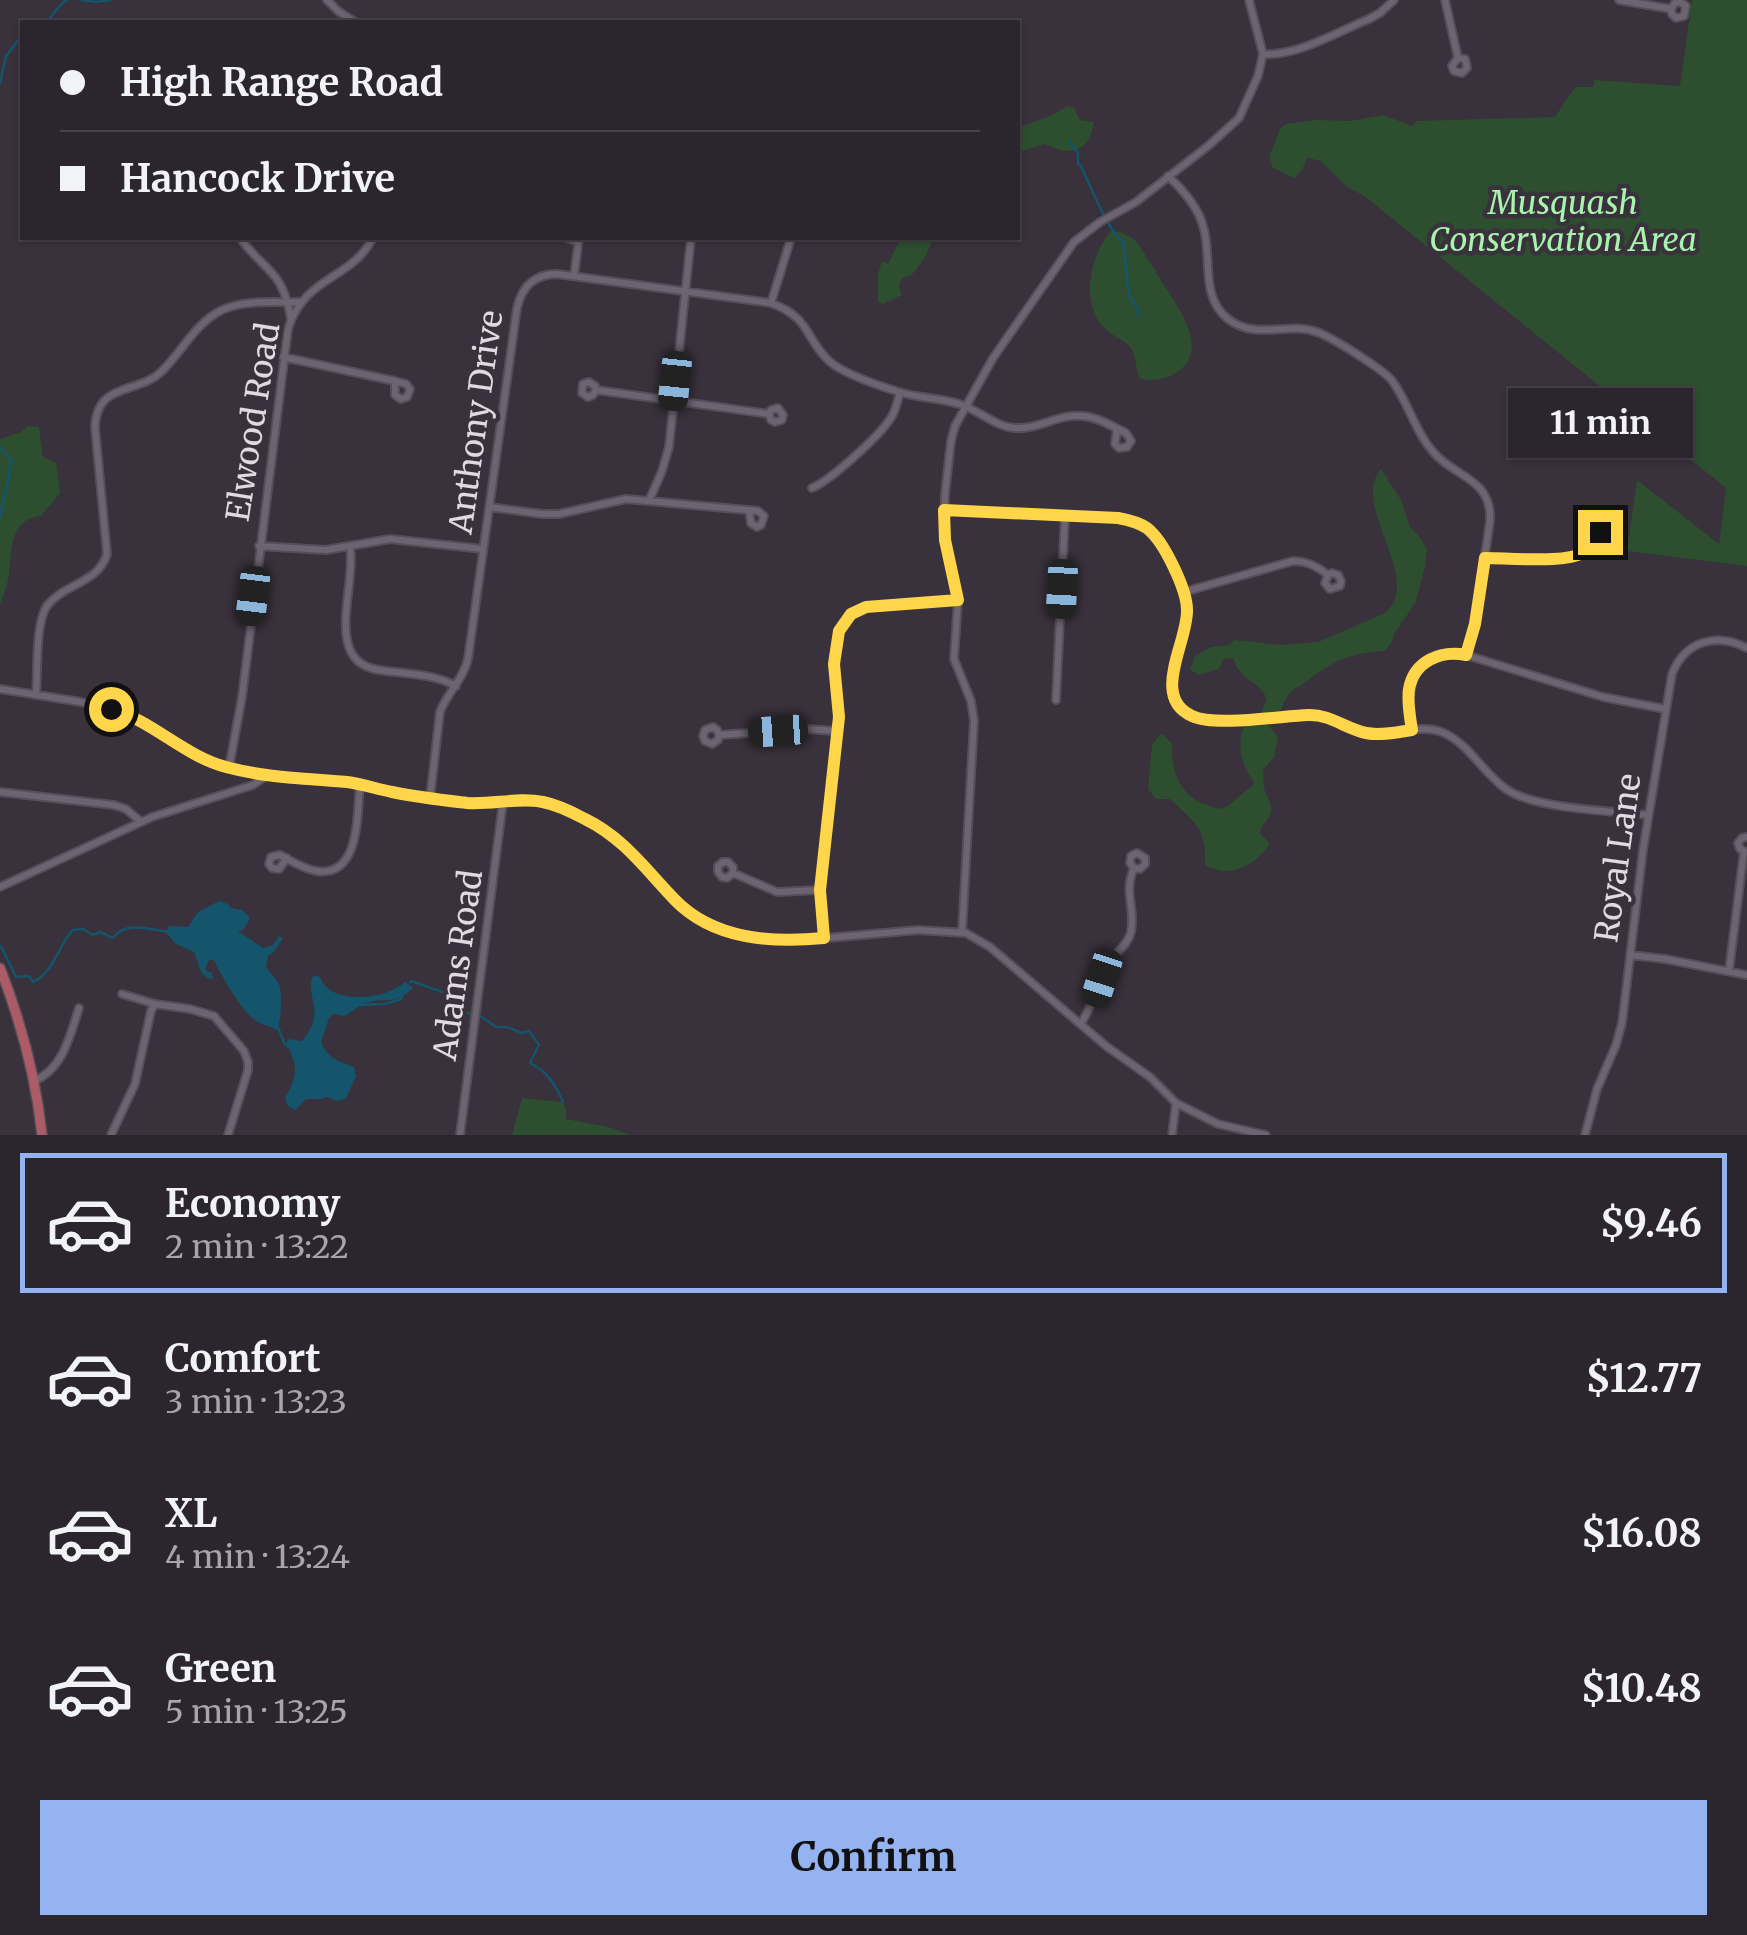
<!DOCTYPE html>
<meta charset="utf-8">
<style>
body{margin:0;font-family:Merriweather,serif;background:#373139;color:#f1f3f6;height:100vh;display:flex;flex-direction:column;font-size:38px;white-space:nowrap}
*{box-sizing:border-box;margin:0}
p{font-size:32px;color:#a6a5aa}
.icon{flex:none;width:55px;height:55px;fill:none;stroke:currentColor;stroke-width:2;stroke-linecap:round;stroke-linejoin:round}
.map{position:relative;height:1135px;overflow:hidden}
.sheet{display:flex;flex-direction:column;background:#2b252d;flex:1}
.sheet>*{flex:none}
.hud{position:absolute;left:20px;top:20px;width:1000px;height:220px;border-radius:0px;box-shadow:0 2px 8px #0004,0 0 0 2px #474249;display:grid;align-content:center;height:220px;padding:0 40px;background:#2b252d}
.end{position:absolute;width:45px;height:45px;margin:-22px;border:12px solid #ffd54a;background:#111;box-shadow:0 0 0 5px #111}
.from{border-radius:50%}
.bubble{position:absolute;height:70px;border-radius:0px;background:#2b252d;box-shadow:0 2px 8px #0004,0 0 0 2px #474249;font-size:32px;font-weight:700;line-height:70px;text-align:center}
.car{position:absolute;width:30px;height:60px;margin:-30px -15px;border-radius:12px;box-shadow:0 0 8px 2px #0007;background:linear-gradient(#222 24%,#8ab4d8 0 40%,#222 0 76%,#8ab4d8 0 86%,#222 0)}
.hud b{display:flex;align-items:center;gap:35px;height:95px;font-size:38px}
.hud b+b{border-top:2px solid #474249}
.hud i{width:25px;height:25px;background:#f1f3f6}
ul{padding:18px 0 0;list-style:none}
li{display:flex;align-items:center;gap:30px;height:140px;margin:0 20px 15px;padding:0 20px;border:5px solid transparent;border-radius:0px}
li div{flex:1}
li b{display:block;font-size:38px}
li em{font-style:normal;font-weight:700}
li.current{border-color:#95b2f1}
li>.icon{width:90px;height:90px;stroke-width:1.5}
.button{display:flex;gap:20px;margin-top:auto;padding:20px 40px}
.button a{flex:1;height:115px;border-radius:0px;background:#95b2f1;color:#111;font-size:40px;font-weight:700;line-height:115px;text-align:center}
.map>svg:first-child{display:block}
.green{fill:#2d4e2f}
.water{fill:#14556c}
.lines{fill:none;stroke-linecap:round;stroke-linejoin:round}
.stream{stroke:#14556c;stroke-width:2.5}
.minor-casing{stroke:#564f58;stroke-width:10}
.major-casing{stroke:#564f58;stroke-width:12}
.minor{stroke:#6d6471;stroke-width:6}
.major{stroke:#ad5c67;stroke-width:9}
.route{stroke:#ffd54a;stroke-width:12}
.labels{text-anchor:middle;stroke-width:9;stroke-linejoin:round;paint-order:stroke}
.park-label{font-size:32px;font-style:italic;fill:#a8f3ad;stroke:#39313c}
.street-label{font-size:32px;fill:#e0dae2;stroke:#39313c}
</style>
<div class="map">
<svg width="1747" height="1135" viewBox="0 0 1747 1135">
<rect width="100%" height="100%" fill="#39313c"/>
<path class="green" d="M1692 0H1747V566L1627 551 1637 480 1719 544 1726 488 1363 195 1348 188 1321 161 1307 158 1302 170 1294 178 1273 168 1269 157 1280 129 1285 124 1316 120 1350 121 1383 115 1413 126 1416 121 1555 117 1575 87H1593L1594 80 1680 86Z
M1068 106 1074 108 1080 120 1094 122C1089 153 1070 157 1045 144L1018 152V128L1050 116Z
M1111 231 1120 232 1134 239C1145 253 1154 269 1164 285 1179 309 1211 350 1176 373 1164 380 1151 382 1139 378 1136 369 1136 354 1130 347 1124 339 1111 336 1104 328 1080 302 1090 256 1111 231Z
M901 238H932C930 250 920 268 910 276 908 277 904 277 902 279 897 285 900 289 902 295L883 304 878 302V274L882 261 888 264Z
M27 426 39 427 43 457 56 463 60 493 41 516C10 519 12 548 9 573 8 584 4 594 0 605V439L21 432Z
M1381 469 1401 500 1410 527 1420 537 1427 550 1425 567 1415 604 1395 632 1391 643 1385 651C1356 652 1334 660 1311 678 1293 692 1290 687 1280 712L1274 715 1261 713 1267 699C1259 680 1241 683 1233 658L1223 659 1219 669 1199 675 1190 670 1195 656 1211 647 1230 645 1234 640 1283 645 1318 642 1385 613C1425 579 1349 505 1381 469Z
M1267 724 1278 737 1274 757 1263 770C1264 776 1263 782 1264 787 1265 795 1272 801 1271 811 1270 821 1262 821 1260 833L1270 844C1255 865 1229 880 1205 865 1206 827 1196 824 1170 799H1156L1148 789 1152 745 1159 735H1164L1172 744C1170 772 1182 799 1210 806 1216 808 1220 810 1226 807 1234 802 1242 792 1252 787L1254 782C1242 766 1235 743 1245 725Z
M522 1098 563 1102 566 1109V1119L608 1127 631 1135H512Z"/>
<path class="water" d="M219 901 228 904 231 908 242 910 250 918 244 929 238 931 263 948 273 945 279 936 283 938 274 952 268 956 266 967C270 973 279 980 280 988 282 998 281 1021 277 1030 270 1026 262 1025 255 1020 243 1013 220 974 214 960H209L205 970 212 973 213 979C199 978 199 963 194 952L176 944 166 933 169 926 188 927 198 912Z
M313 975 320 977C330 1006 386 1000 405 982L413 988C392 1007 386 996 366 1003 357 1006 351 1013 344 1016L333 1014 329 1018 321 1042C328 1059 338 1061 354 1067L356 1076 346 1098C337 1104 334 1098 325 1097L322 1099H306L295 1110 288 1106 285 1098C298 1075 298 1066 286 1043L289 1039 302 1041C328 1009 304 1000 313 975Z"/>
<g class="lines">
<path class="stream" d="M81 0 96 2 111 0
M45 22C54 17 57 5 67 0
M0 83 6 56 22 35
M1070 140 1072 147 1078 152V164L1081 166C1090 185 1108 231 1123 242L1129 295 1139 311V317
M0 447 12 461 0 518
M1 946 16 977 29 976 33 982C54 973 58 945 73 930L83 929 93 935 100 932 113 938C126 920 151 930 170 932
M410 983 411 981 457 997 455 1005 464 1012 471 1014
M360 1005 385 1004 401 999 403 994
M479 1015 496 1027H507L522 1033 529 1031 539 1045 530 1063C548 1072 555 1084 563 1102
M277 1025 285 1045 290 1047"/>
<g class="minor-casing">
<path id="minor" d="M327 0 338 11 355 22
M1445 0 1458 58 1452 66 1454 71 1462 73 1467 68 1465 59 1458 58
M1619 0 1671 9 1672 14 1676 18 1684 16 1686 6 1680 2 1675 3 1671 9
M1263 54C1296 57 1339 31 1369 19L1380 13 1394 0
M1168 176C1182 189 1198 207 1203 226 1213 256 1199 296 1228 319 1256 341 1288 321 1317 332 1331 337 1385 370 1393 382 1409 404 1416 434 1435 454 1457 478 1492 479 1490 521L1475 624 1466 655
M240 238C265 272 283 270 291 319
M567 238 578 242
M574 276 579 238
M771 303 791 238
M283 357 395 381 406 384 410 389 407 397 401 399 395 395V381
M596 390 593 395 588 397 582 393 583 384 589 382 595 386 596 390 769 414 771 420 775 422 782 420 783 415 778 408 771 410 769 414
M812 488C831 480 882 434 892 416 896 409 898 400 900 392
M649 501 662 471 669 447 691 238
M489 507 542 514H559L626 499 758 511 764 516 761 525 757 527 751 523 749 510
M944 510 1118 518C1157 523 1170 560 1184 592L1293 561C1307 561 1317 566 1328 575L1325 583 1330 589 1340 586 1341 581 1338 575 1332 573 1328 575
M259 546 326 550 390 539 483 549
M350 547C357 585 322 662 379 670 405 674 432 673 456 686
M1485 557C1506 557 1563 563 1580 554 1591 549 1591 538 1600 532L1599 522 1591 520 1586 525V531L1594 536
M1184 592C1186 600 1188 607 1187 615 1185 643 1158 686 1183 710 1208 734 1285 711 1318 715 1336 718 1350 730 1368 734 1393 738 1419 722 1444 733 1469 744 1484 774 1506 789 1534 809 1612 811 1648 815
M0 689 81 702 126 713 207 760 229 768 283 778 352 783 400 793 453 801 494 803 532 801 557 806 601 828 621 842 687 911 712 926 735 934 792 941 918 930 966 933 990 947 1106 1046 1150 1077 1176 1103 1218 1124 1266 1135
M36 694C38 672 35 623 47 606 64 583 98 584 107 554L95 427C97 381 138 395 162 371 182 352 195 323 222 310 247 299 273 303 299 302
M1056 700 1065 516
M1412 730C1405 689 1412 644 1466 655L1603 697 1665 709
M719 735 718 740 712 744 705 741 703 736 705 730 713 727 717 730 719 735 807 729 837 731
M229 768 242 697 288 329C304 276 351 280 373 238
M0 792 114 805 126 809 141 822
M430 798 440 712C447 693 463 680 468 659L517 308C522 286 535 274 557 274L771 303C811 318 804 337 829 361 843 374 880 386 899 392 918 398 940 398 959 404 979 410 995 427 1015 428 1038 430 1060 413 1083 416 1098 417 1113 427 1126 433L1131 441 1127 447 1119 448 1115 444 1117 429
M287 858 279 869 272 868 269 864 271 857 280 855C291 861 304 869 316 871 361 878 357 813 360 784
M733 873 727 878 722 877 718 872V866L723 862H728L733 867V873L777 892 820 890
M0 887 152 817 253 785 266 776
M962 932 974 721 971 701 954 659 958 600 944 531 945 494 951 441 955 426 993 358 1074 242 1100 222 1136 202 1208 146 1239 118 1258 76 1263 54 1249 0
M824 937 820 890 839 717 834 663 839 631 851 614 866 607 958 600
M1630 955 1665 959 1747 975
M1729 971 1744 851 1740 849 1738 843 1742 838 1747 837
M122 994 155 1004 190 1009 214 1016 244 1051 248 1062V1070L228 1135
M1081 1023C1094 1005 1096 983 1108 964 1115 953 1128 945 1131 932 1136 909 1123 892 1134 868L1140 869 1145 864V858L1137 853 1131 856 1130 863 1134 868
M34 1081C63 1069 70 1036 79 1008
M111 1135 135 1084 151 1011 155 1004
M460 1135 503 802
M1172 1135 1176 1103
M1585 1135 1597 1089 1616 1045 1622 1023 1643 850 1672 674C1685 641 1716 632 1747 648"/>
</g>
<g class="major-casing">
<path id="major" d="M0 968C21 1022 36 1078 42 1135"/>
</g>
<use href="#minor" class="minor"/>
<use href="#major" class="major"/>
</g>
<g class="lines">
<path class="route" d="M111 709C153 721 184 756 226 767 266 778 306 778 347 782 362 784 377 789 392 792 416 797 442 800 467 803 492 805 518 797 543 802 558 805 572 812 585 819 624 838 646 870 675 900 714 940 772 943 824 938L820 890 839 717 834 664 839 631 851 614 866 607 958 600 945 540 944 510 1118 518C1129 520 1138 522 1147 528 1164 541 1187 590 1187 610 1188 642 1150 697 1192 716 1215 727 1281 716 1308 715 1330 714 1346 729 1366 733 1381 736 1398 732 1412 730 1410 717 1407 702 1409 689 1414 661 1441 650 1466 655L1475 624 1485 558C1506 558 1563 563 1580 554 1591 549 1591 538 1600 532"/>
</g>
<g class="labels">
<g class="park-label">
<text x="1563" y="214">Musquash<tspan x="1563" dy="37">Conservation Area</tspan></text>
</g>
<g class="street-label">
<text transform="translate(253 422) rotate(-81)" y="11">Elwood Road</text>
<text transform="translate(476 422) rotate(-82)" y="11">Anthony Drive</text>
<text transform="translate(1618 858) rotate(-82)" y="11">Royal Lane</text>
<text transform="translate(458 965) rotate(-82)" y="11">Adams Road</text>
</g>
</g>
</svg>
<i class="end from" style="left:111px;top:709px"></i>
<i class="end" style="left:1600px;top:532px"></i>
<div class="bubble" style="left:1508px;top:388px;width:185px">11 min</div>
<i class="car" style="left:675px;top:381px;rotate:186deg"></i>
<i class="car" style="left:1062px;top:589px;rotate:183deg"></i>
<i class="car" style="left:253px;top:596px;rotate:187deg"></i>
<i class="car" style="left:778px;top:731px;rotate:266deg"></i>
<i class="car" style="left:1102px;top:978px;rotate:198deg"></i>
<div class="hud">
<b><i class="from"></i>High Range Road</b>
<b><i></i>Hancock Drive</b>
</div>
</div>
<section class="sheet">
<ul>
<li class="current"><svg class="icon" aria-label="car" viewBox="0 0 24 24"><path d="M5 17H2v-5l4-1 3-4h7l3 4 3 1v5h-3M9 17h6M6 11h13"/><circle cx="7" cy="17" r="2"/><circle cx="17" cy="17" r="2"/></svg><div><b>Economy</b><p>2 min · 13:22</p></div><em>$9.46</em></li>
<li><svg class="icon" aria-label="car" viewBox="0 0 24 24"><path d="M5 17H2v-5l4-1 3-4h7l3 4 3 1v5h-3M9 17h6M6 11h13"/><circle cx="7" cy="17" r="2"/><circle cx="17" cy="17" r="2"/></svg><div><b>Comfort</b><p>3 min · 13:23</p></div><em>$12.77</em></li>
<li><svg class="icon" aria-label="car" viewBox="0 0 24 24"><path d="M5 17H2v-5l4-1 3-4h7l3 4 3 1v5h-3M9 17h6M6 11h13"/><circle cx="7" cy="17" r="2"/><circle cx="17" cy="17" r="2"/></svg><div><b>XL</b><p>4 min · 13:24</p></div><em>$16.08</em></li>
<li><svg class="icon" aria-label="car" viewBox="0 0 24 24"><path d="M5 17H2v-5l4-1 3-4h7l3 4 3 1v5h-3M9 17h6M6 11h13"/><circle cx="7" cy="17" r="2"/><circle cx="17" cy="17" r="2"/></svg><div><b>Green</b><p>5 min · 13:25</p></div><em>$10.48</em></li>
</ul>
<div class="button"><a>Confirm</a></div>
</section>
